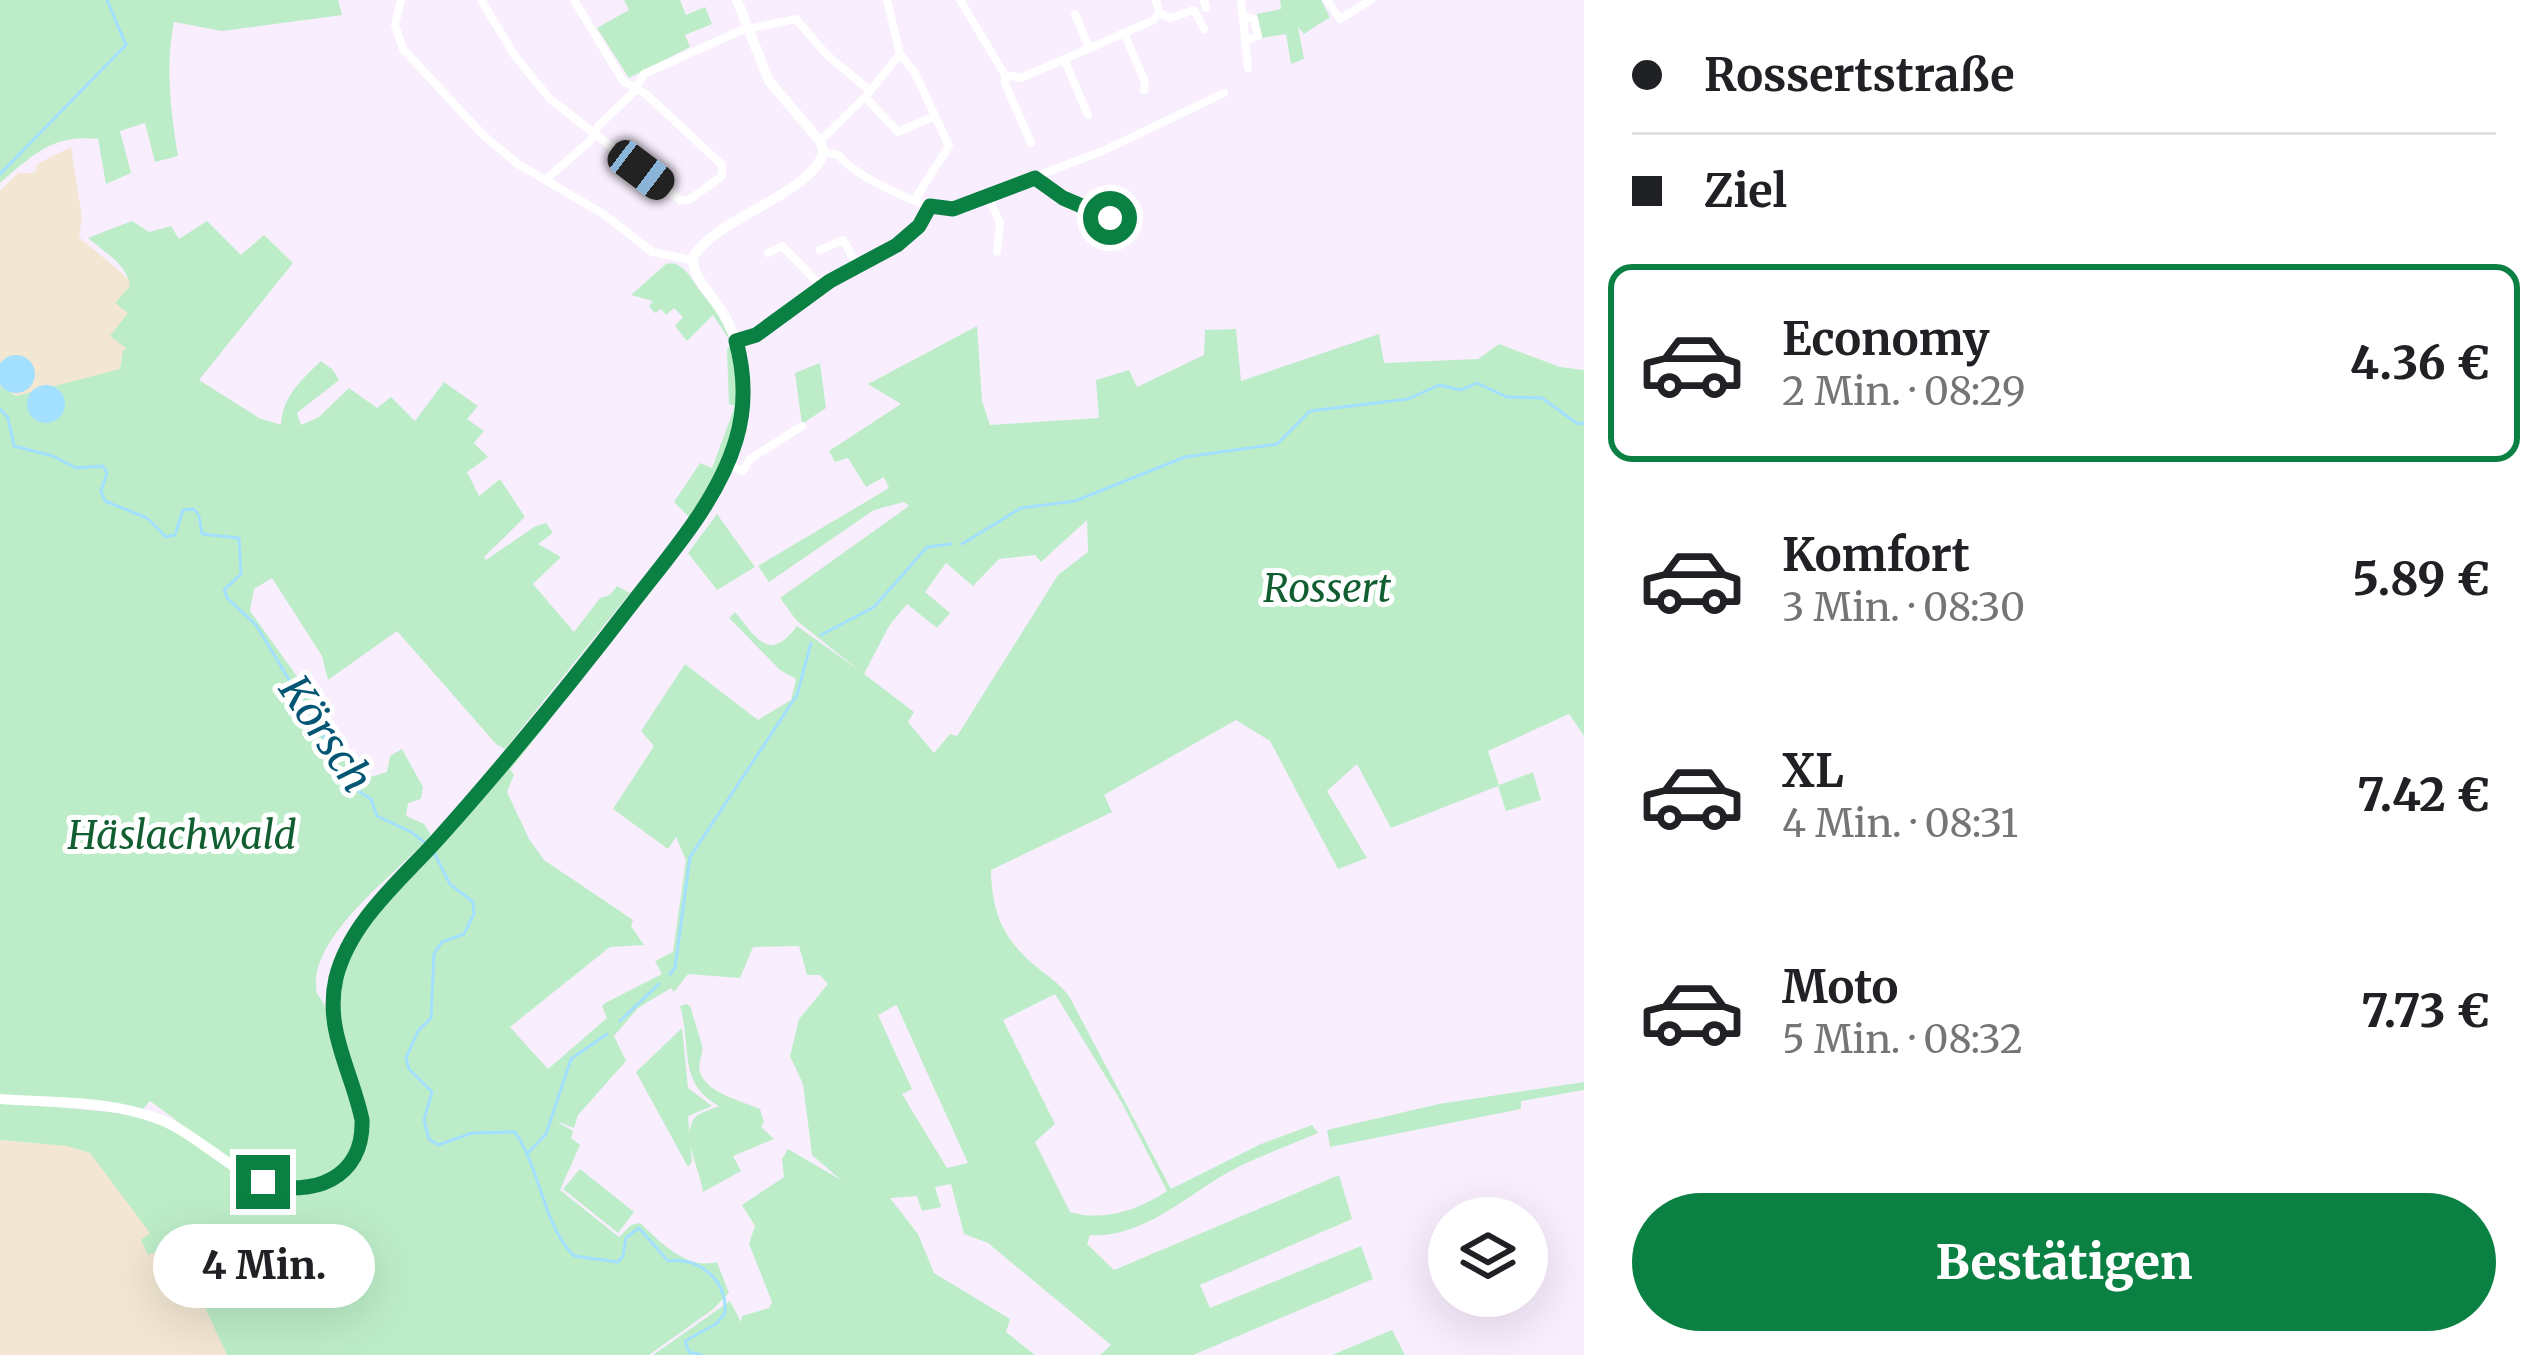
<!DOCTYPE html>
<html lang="de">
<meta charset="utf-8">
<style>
body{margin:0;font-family:Merriweather,serif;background:#f2f2f2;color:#202124;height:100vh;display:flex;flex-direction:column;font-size:45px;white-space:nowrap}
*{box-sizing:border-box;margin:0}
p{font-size:39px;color:#757577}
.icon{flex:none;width:66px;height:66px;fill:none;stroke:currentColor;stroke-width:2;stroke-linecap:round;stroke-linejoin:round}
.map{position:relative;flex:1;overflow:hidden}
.drawer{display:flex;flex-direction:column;background:#fff;width:960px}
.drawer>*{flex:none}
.top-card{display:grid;align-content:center;height:264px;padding:0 48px;background:#fff}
.tools{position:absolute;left:1428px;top:1197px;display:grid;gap:24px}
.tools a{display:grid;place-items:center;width:120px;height:120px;border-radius:50%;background:#fff;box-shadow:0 12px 48px #0002;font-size:60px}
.end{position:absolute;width:54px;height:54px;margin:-27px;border:15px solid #0b8043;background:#fff;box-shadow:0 0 0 6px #fff}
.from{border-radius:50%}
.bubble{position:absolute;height:84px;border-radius:42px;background:#fff;box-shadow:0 12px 48px #0002;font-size:39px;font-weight:800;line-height:84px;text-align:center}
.car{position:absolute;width:36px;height:72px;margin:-36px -18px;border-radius:15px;box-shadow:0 0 9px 3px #0007;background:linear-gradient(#222 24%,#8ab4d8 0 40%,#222 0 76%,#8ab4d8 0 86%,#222 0)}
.top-card b{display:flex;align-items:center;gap:42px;height:114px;font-size:45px}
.top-card b+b{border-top:3px solid #e0e0e0}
.top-card i{width:30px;height:30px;background:#202124}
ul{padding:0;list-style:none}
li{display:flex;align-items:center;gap:36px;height:198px;margin:0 24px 18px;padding:0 24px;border:6px solid transparent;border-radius:24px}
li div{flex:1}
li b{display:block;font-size:45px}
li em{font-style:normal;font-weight:800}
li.selected{border-color:#0b8043}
li>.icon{width:108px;height:108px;stroke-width:1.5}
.button{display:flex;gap:24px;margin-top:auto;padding:24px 48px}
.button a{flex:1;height:138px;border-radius:72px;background:#0b8043;color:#fff;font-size:48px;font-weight:800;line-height:138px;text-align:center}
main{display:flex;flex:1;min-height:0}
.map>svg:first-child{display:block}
.industrial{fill:#f3e7d3}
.green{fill:#bdedc8;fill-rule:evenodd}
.water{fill:#a3dffe}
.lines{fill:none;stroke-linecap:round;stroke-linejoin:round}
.stream{stroke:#a3dffe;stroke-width:3}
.street{stroke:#fff;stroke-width:8}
.secondary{stroke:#fff;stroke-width:10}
.route{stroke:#0b8043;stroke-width:15}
.labels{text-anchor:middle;stroke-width:10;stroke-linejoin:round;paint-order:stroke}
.park-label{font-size:39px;font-style:italic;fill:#115f31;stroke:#fff}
.water-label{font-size:42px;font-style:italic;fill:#035673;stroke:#fff}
</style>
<main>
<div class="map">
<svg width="1584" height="1355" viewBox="0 0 1584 1355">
<rect width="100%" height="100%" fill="#f9eefe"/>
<path class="industrial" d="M71 147 82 218 79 237 130 280 131 286V352L124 367 87 386V420L0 391V191L18 173H35L37 164Z
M0 1140 67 1146 90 1153 151 1233 148 1255 161 1249 180 1253 227 1355H0Z"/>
<path class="green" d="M0 0H338L342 15 222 31 174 22C165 65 171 113 178 156L155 162 145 123 120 131 131 173 106 184 98 139C52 134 33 155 0 183Z
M624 0H680L686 15 705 7 712 24 685 35 690 47 629 78 597 28 629 10Z
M1280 0H1321L1330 17 1304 34 1298 27 1304 59 1291 64 1286 34 1261 38 1257 14 1281 9Z
M132 221 149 232 171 226 179 239 207 221 241 255 264 235 293 263 199 380 259 418 281 425C282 397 302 379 321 361L333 370 339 380 297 413 301 425 319 417 349 388 377 408 391 397 415 421 444 382 478 406 467 419 484 431 474 443 488 457 467 472 479 496 500 479 525 517 484 557 486 560 534 527 546 523 553 533 538 544 561 557 533 584 574 632 600 598 610 595 617 586 630 593 505 749 496 744 397 631 328 680 322 656 272 578 254 589 250 611 319 707 360 780 387 772 390 756 402 749 423 787 421 799 408 803 406 816 424 824 431 835C398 873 305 938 317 994 333 1011 337 1055 344 1080 354 1112 368 1149 335 1173 277 1216 196 1132 150 1101L143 1109 0 1096V386L16 396 120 369 123 350 127 349 110 336 128 313 115 303 130 286C127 264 104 252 88 238Z
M673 263C688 268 694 284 704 296 765 369 736 446 689 517L674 502 700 463 712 468 735 406 729 404 727 349 732 344 713 315 687 341 675 326 683 317 674 308 666 315 661 309 655 313 649 306 653 301 631 295 666 264Z
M977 326 982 401 990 425 1099 418 1096 380 1129 370 1137 387 1204 355 1205 330 1236 329 1241 381 1379 334 1384 363 1478 359 1499 344 1560 367 1584 370V736L1569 714 1488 751 1499 785 1533 772 1541 800 1506 811 1498 786 1391 828 1357 764 1327 791 1367 858 1338 869 1270 741 1236 720 1104 795 1112 812 991 870C992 910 1001 936 1033 964 1046 975 1058 982 1069 996L1171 1189 1261 1144 1312 1125 1318 1133C1292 1144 1266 1154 1240 1166 1193 1189 1146 1239 1090 1235L1087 1244 1114 1270 1339 1175 1352 1219 1200 1285 1210 1308 1361 1246 1373 1279 1193 1355H1100L1111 1345 988 1243 964 1234 951 1184 935 1187 941 1207 922 1211 917 1196 890 1198 918 1234 934 1273 1010 1319 1006 1332 1035 1355H653L730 1301 741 1322 742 1316 769 1308 772 1302 749 1244 755 1226 742 1205 784 1177 782 1159 788 1149 841 1180 812 1155 803 1084 790 1056 799 1019 828 984 820 975H807L799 946 753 947 740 978 688 974 674 992 671 988 638 1008 614 1036 626 1061 578 1115 574 1128 556 1121 573 1131 571 1138 580 1145 560 1190 619 1237 631 1225 640 1223C662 1243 686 1270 717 1262L729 1293 712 1310 649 1355H227L180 1253 166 1259 161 1250 148 1255 141 1240 150 1233 90 1153 67 1146 0 1140V1102L132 1114 169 1127 247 1178 324 1189 347 1173 365 1135 366 1124C360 1089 342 1058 338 1023 328 944 399 893 442 844L440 841 498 780 546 718 549 721 510 770 514 775 507 792 529 839 544 860 633 920 631 926 644 945 610 947 510 1027 548 1069 607 1018 602 1006 605 1003 662 974 655 961 673 952 686 860 676 837 668 849 613 809 654 746 641 731 685 664 758 720 791 700 796 679 780 670 729 618 735 612C756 637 769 664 797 626L860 671 797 621 780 598 909 506 904 502 874 510 769 582 758 566 889 488 884 477 866 487 848 458 835 462 829 451 901 404 868 384ZM1087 520 1088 552 1058 575 957 736 950 734 934 753 908 722 914 712 864 674 889 626 907 604 937 628 950 613 925 592 946 563 973 586 999 559 1035 555 1041 562ZM1055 994 1122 1103 1167 1191C1139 1210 1103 1222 1070 1212L1035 1142 1055 1124 1003 1020ZM896 1005 897 1006 968 1163 947 1168 902 1094 912 1089 878 1015Z
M820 363 826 408 802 424 795 373Z
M717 514 755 567 717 590 688 553Z
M687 1004 691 1008C694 1021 699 1033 702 1046 704 1055 696 1064 701 1075 710 1094 742 1101 760 1109L764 1122 761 1127 774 1139 733 1156 741 1171 703 1192C701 1172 682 1140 693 1120 698 1112 713 1109 719 1106 677 1084 692 1046 680 1006Z
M682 1028 688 1088 712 1106 688 1116 692 1162 688 1167 636 1072Z
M1584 1082V1090L1521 1101V1109L1330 1147 1327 1130 1439 1104Z
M580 1169 634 1212 618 1233 563 1189Z
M1392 1330 1405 1355H1332Z"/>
<path class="water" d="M-3 374a19 19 0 1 1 38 0a19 19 0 1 1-38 0Z
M27 404a19 19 0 1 1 38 0a19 19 0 1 1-38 0Z"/>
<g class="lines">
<path class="stream" d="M0 174 126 45 107 0
M0 409 8 418 14 446 53 456 76 468 103 466 107 473 101 491 105 501 147 518 166 537 175 535 183 510 194 509 199 516 202 534 239 538 241 574 224 590 228 599 256 625 326 741 346 759 352 787 371 799 377 816 411 832 427 844
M962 544 1021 508 1075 501 1185 457 1277 444 1310 411 1408 399 1439 385 1461 390 1477 383 1507 397 1542 398 1578 424 1584 423
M821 635 874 607 927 547 951 544
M433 851 450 884 473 902 474 914 464 934 442 942 434 954 431 1018 418 1031 406 1058 409 1069 432 1092 424 1120 429 1139 438 1145 472 1133 515 1132C541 1170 542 1223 574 1256L618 1262 623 1256 626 1238 639 1228 668 1261C700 1257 727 1280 725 1313L716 1324 685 1341 689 1352 702 1355
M670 974 675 968 690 857 797 695 811 643
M620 1021 659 984
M529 1152 546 1134 571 1059 607 1034"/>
<path class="street" d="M401 0 395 25 403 49 483 135 518 164 605 215 652 252 692 260
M481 0 515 56 550 99 680 200H689L722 176V165L646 94 623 81 574 0
M887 0 900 54 915 73 949 146 915 199
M960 0 1005 75V83L1031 143
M1204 0 1206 8
M1241 0 1248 68
M1327 0 1340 19 1371 0
M1159 13 1170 18 1194 10 1204 29
M1075 14 1089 47
M1245 17 1254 19 1258 36 1245 41
M1124 33 1145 82 1144 90
M1064 59 1088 115
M1005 75 1021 78 1154 20 1159 12 1156 0
M865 97 898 132 935 116
M820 141 865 97 900 54
M824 152 839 155C852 175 922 208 948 210L1105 150 1224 93
M1035 178 1063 198 1110 218
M545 180 590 141 599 125 631 95 644 74 742 30 796 19 827 55 868 89
M988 196 1000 223 997 252
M820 250 843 240 858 266
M768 253 782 246 822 287
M736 341 756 335 830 281 897 245 919 226 930 206
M727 465 743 471 750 459 802 426"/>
<path class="secondary" d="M0 1099C53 1103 111 1100 161 1120 213 1141 261 1209 323 1184 395 1156 343 1081 335 1032 330 1005 334 977 346 953 367 906 409 871 442 833 504 763 565 691 622 617 670 555 733 488 743 407 746 374 739 340 722 311 711 293 692 278 693 257 719 216 810 195 824 152L820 141 769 81 737 0"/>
</g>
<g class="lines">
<path class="route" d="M263 1182C312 1199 364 1178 362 1120 352 1071 324 1030 336 978 350 922 400 881 437 840 506 763 571 683 634 601 672 552 718 500 736 440 746 407 745 374 736 341L756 335 830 281 897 245 919 226 930 206 953 209 1035 178 1063 198 1110 218"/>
</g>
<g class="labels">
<g class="park-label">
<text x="1327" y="602">Rossert</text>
<text x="182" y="849">Häslachwald</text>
</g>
<g class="water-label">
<text transform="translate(326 734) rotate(56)" y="15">Körsch</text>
</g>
</g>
</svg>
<div class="tools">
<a><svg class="icon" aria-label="layers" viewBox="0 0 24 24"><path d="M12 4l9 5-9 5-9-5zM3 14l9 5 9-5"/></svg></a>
</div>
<i class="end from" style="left:1110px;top:218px"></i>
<i class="end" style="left:263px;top:1182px"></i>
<div class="bubble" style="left:153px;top:1224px;width:222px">4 Min.</div>
<i class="car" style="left:641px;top:170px;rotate:127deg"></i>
</div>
<section class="drawer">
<div class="top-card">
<b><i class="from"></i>Rossertstraße</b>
<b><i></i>Ziel</b>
</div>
<ul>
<li class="selected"><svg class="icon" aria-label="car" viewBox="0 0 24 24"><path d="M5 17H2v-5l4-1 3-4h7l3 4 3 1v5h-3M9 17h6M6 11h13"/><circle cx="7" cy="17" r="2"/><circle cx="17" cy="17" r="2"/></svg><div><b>Economy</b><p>2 Min. · 08:29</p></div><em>4.36 €</em></li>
<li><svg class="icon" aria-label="car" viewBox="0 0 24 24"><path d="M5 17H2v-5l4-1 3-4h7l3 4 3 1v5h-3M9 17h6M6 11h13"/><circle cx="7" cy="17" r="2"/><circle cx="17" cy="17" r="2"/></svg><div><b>Komfort</b><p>3 Min. · 08:30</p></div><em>5.89 €</em></li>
<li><svg class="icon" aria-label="car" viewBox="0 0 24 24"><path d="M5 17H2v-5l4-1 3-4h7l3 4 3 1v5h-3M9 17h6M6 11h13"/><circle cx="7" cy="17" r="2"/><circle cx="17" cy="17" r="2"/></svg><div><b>XL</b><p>4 Min. · 08:31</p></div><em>7.42 €</em></li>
<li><svg class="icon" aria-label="car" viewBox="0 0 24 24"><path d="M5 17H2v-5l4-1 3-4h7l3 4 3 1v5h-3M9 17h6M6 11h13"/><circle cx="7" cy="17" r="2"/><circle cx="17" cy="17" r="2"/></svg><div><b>Moto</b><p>5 Min. · 08:32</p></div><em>7.73 €</em></li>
</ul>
<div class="button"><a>Bestätigen</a></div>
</section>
</main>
